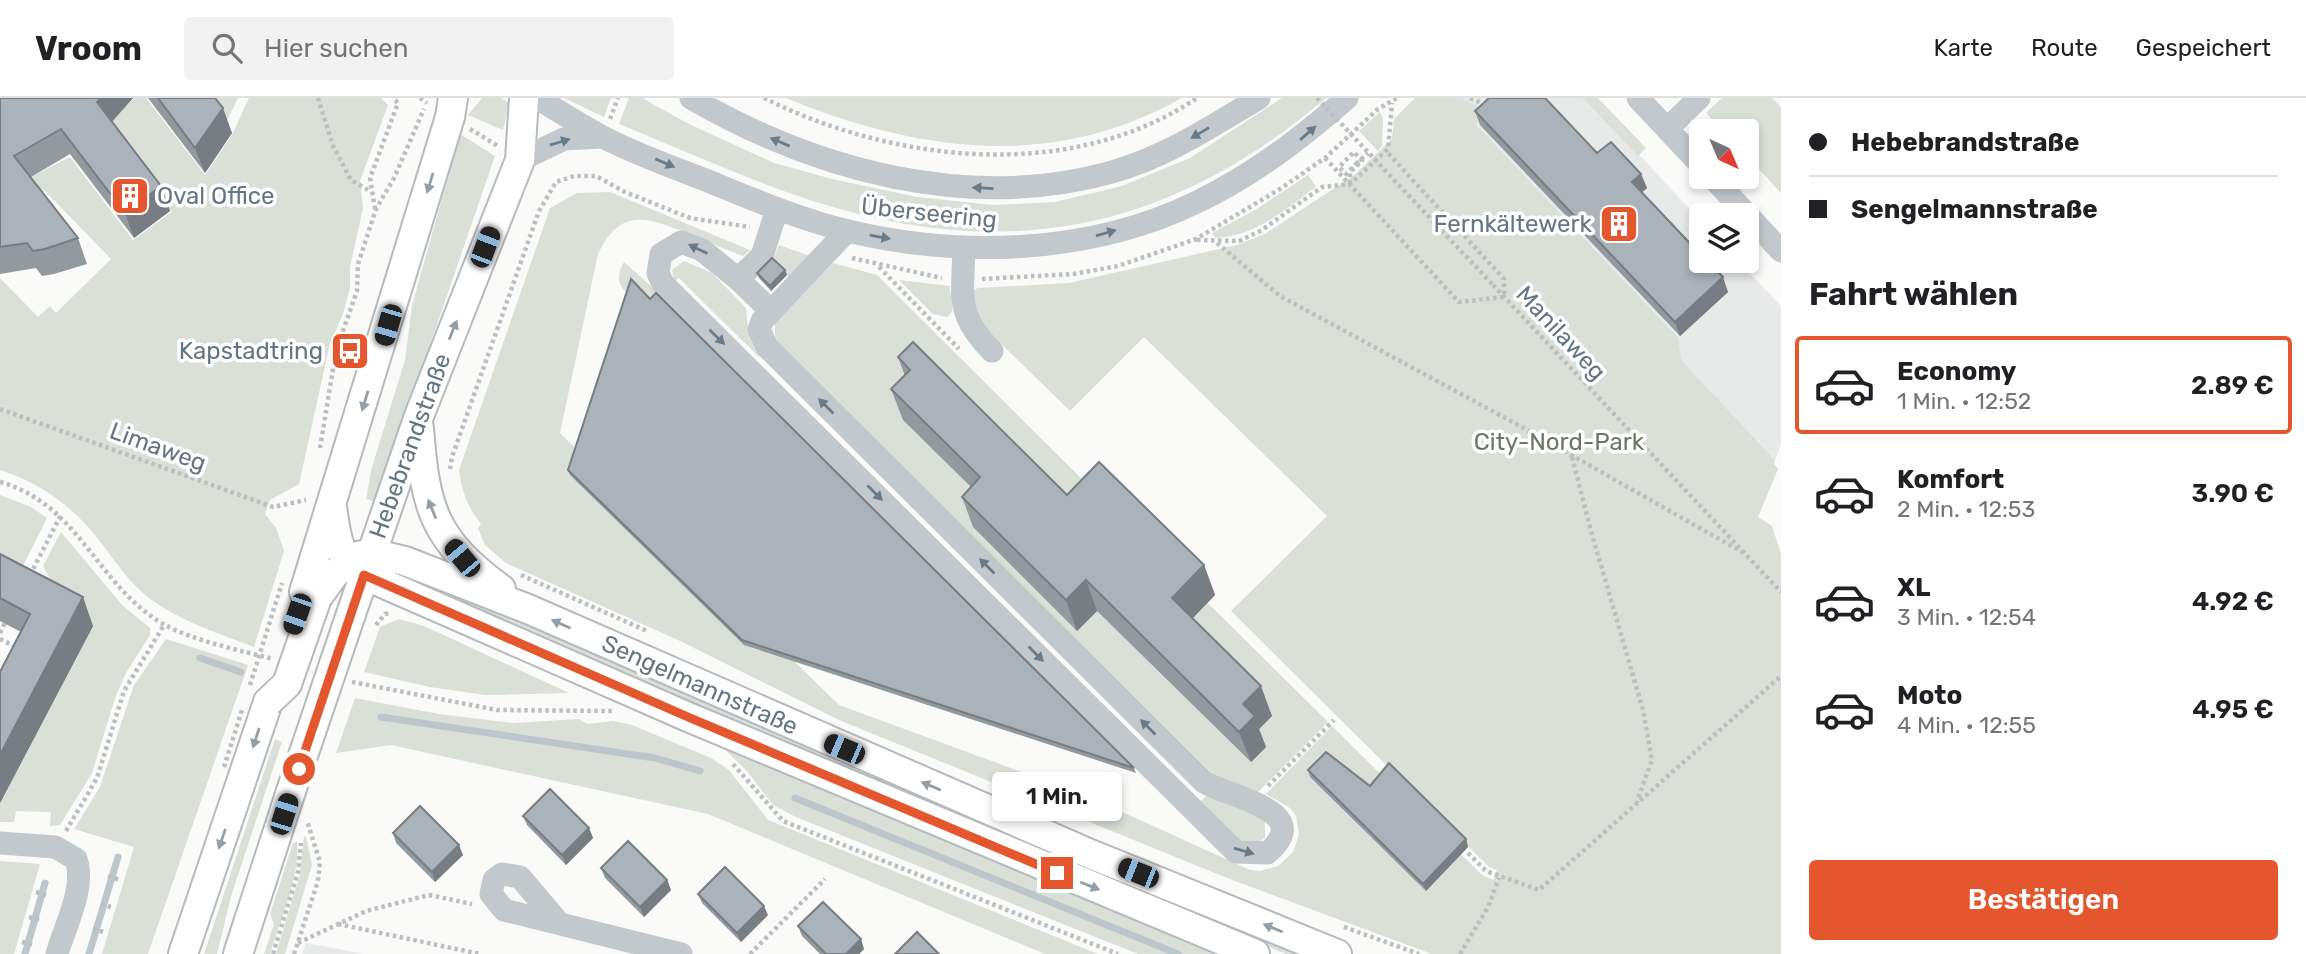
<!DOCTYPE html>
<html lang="de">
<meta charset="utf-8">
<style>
body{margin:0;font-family:Rubik,sans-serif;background:#f2f2f2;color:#202124;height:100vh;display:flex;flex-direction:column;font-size:26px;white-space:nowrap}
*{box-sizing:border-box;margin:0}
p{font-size:23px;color:#757577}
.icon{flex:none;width:38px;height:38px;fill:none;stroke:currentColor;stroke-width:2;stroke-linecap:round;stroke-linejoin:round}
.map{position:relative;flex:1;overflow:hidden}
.drawer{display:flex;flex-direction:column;background:#fff;width:525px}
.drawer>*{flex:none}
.hud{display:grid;align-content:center;height:154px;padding:0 28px;background:#fff}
.needle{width:46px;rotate:136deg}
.fabs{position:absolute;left:1689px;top:21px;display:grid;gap:14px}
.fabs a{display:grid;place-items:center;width:70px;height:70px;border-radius:7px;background:#fff;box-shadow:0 4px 10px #0003;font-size:35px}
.end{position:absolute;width:32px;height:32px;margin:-16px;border:9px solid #e4572e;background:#fff;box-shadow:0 0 0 4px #fff}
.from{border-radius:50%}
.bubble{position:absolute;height:49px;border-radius:7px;background:#fff;box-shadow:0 4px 10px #0003;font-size:23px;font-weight:600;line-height:49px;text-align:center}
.car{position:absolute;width:21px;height:42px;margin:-21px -10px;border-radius:9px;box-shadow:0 0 5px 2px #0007;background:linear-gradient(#222 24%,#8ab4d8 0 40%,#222 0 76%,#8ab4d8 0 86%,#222 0)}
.hud b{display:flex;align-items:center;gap:24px;height:66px;font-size:26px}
.hud b+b{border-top:2px solid #e0e0e0}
.hud i{width:18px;height:18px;background:#202124}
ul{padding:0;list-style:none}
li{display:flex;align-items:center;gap:21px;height:98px;margin:0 14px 10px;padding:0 14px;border:4px solid transparent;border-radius:7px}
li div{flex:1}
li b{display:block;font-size:26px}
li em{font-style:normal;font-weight:600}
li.on{border-color:#e4572e}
li>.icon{width:63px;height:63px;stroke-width:1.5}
h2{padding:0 28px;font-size:32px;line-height:84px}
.primary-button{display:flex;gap:14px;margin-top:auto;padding:14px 28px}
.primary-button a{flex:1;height:80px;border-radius:7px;background:#e4572e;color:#fff;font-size:28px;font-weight:600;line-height:80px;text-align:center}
header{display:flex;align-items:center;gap:42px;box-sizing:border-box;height:98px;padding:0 35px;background:#fff;border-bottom:2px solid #e0e0e0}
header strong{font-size:33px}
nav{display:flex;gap:38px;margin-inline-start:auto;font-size:24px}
.search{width:490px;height:63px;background:#f2f2f2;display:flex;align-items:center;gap:18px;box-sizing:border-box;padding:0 24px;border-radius:7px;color:#757577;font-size:26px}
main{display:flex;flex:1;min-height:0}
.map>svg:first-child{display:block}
.built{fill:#e8e9e9}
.green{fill:#dadfd7}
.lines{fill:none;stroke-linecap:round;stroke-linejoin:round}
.stream{stroke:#bbc7cb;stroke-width:7}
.major-casing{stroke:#b5babe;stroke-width:32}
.path{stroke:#bbbfc2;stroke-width:4.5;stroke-dasharray:3.5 3.5;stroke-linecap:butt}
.minor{stroke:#c3c8cc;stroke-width:23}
.major{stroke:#fff;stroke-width:28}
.major-bridge-casing{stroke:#b5babe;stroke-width:32;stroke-linecap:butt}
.path-bridge{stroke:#bbbfc2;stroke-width:4.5;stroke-dasharray:3.5 3.5;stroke-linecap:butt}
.major-bridge{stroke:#fff;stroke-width:28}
.wall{fill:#929a9f}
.shaded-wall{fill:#777d82}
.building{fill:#aab3b9;stroke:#777d82;stroke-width:2}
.oneway{fill:#6a7a87}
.oneway2{fill:#939fa8}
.route{stroke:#e4572e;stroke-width:9}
.labels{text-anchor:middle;stroke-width:7;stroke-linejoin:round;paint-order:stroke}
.poi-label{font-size:24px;fill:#657683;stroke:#fff;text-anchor:end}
.street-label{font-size:24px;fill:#657683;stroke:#fff}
.park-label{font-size:24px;fill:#687a64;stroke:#fff}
</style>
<header>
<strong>Vroom</strong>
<div class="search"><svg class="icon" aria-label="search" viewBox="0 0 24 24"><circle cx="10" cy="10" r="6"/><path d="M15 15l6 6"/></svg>Hier suchen</div>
<nav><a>Karte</a><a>Route</a><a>Gespeichert</a></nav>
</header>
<main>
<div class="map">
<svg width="1781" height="856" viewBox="0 0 1781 856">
<rect width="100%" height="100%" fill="#fafaf8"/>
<path class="built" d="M1434 0H1586L1701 123V163H1738L1781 208V347L1775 362Z
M306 845 365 856H302Z"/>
<path class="green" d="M134 0H146L205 77 232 37 249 0H381L388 7 360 83 363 110 350 169V190L343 216 330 245 299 386 270 402 265 416 276 430 284 453 254 549C216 534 175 522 143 495 121 476 108 451 89 430 64 402 35 383 0 372V180L38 219 50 208 56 215 111 161 45 93 38 99 25 82 70 59 133 142 172 114 107 28Z
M205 0H238L225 27Z
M482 0H501L509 5 503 32 468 17Z
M564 0H611L604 19Z
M629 0H642L687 25 774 65 832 81 917 99 993 107 1055 104 1122 88 1190 60 1282 0H1326C1158 143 987 167 781 92 726 72 673 48 619 26Z
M786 0H1182C1052 73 918 54 786 0Z
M1415 0H1461L1488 13 1475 26 1678 240 1681 262 1775 362 1774 366 1778 371 1758 419 1772 428 1781 456V856H1432L1227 780 839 622 678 542 506 465 485 447 478 430 481 426C468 409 462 395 459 372L550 110 577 95 610 94 750 152 743 158C724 151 706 143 687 135 647 119 620 109 598 156L560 335 839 607 1087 698 1250 772 1260 773 1278 768 1293 754 1299 736 1296 718 1290 710 1266 696 1332 628 1482 777 1493 782 1497 772 1489 769 1231 513 1327 418 1144 239 1070 313 984 229 975 215 974 192 978 190 1069 185 1237 147 1265 136 1354 77 1392 41 1394 21Z
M1583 0H1598L1646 50 1638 58Z
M1722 0H1772L1781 9V95L1747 58 1746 33H1723L1706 15Z
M1380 14 1383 21 1382 48 1378 53 1359 33Z
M460 36 495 58 376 404 366 401 372 369 405 262 412 208Z
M1308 77 1316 89C1284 112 1255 139 1215 140L1212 135 1255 112Z
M779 147 810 158 790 180 773 161Z
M684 163 712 175 746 210 749 239 760 260 679 180 674 184 672 172Z
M624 164 661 197 652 206C630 199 609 190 624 164Z
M833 165 877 177 1120 419 996 414 973 429 1077 532 1092 508 1251 664 1259 631 1272 618 1179 526 1134 432 1328 624 1258 694 1221 684 782 250 775 239V225Z
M899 182 950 188V194L954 195 952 214 947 219 933 216Z
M0 397 31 409 47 420 14 486 0 479Z
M61 434 122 507 150 530V537L126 575 115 600 92 675 60 727 50 728 51 714 16 713 14 724H0V705L37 498 49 479 43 468Z
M418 475 837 662 1310 856H1286L837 671 448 498 416 481Z
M399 521 424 528 569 595 485 597 430 589 364 574 380 529Z
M166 541 248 567 148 856H102L134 749 74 731 100 689 134 587Z
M355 600 439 616 513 625 579 621 587 626 613 623 632 627 711 660 729 672 768 722 1098 856H1045L708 716 391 647 336 655Z
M275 641 282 644 232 795 217 856H204Z
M721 648 1222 856H1138L796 719 773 707 747 673Z
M1206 698 1257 716 1265 723V739L1260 744 1240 745 1200 704Z
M306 738 312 767 285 856H276L300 776 304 739Z
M297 744C301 774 279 826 270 856H264L274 826 270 816 293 745Z
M0 763 40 766 14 856H0Z"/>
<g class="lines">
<path class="stream" d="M200 560 241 574
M381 619 655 660 700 673
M795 700 1178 856
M25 856 45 785
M89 856 118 759"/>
<g class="major-casing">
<path id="major" d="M419 330C425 411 434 442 501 491
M332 409C336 437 338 462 364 477L688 619 1255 856
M304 494 450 19 453 0
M317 500 335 475 358 458 372 455 405 463 528 511 1088 755 1337 856
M351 516 419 318 520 62 524 0
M183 856 268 604
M238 856 291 693"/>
</g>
<path class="path" d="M318 0 333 48 351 82 370 93
M420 0 427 5
M764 0C894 65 1071 85 1197 0
M1470 0 1488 8
M610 21 618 0
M470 31 498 48
M1325 60 1459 204 1504 199V181L1386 53
M1350 86V74L1362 63 1354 54 1339 69 1346 76 1356 66
M375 111 370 80 398 5 393 0
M1197 142 1239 143 1262 132 1322 89 1350 86 1388 51 1392 5
M1217 145 1280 198 1520 328 1744 455
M852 160 942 180
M879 169 959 251
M982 181 1073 176 1118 168 1196 141 1280 91 1325 60 1378 11 1397 0
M1493 187 1781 494
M0 311 273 409 306 402
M320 350 336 253 357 193 358 166 376 111 394 80 424 11
M1572 359 1591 433 1643 612 1652 662 1637 704
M450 371 452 359 539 113 556 84 574 78H596L625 94 690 120 750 129
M0 384C80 406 98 490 165 527 192 542 242 553 273 561
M30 477 61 417
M521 477 647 533
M376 527 385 516 390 515
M0 535 5 525
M0 541 18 550
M352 584 497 612 613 613
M733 666 783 723 1118 856
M1268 688 1334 622
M66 733 97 680 124 593 164 527
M1468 755 1486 773 1539 792 1781 578
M108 778 120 782
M36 794 49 798
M101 806 111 809
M29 819 42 823
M338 826 480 856
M1344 829 1419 856
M93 831 104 834
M22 844 35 847
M298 845 366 813 429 797 472 806
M273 856 298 774 301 745
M294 856 318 783 320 764 307 723
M750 856 825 781
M1460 856 1488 809 1499 780"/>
<path class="minor" d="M537 0C558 13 579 26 601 38 636 57 676 70 713 85 757 103 802 122 848 133 961 160 1089 156 1195 105 1252 78 1300 41 1347 0
M691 0C817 73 969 114 1112 74 1166 59 1212 28 1259 0
M1638 0 1701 67
M1667 31 1699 0
M520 62 564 41 603 39
M1712 79 1781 153
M777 111 762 158 738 181 702 152 681 144 661 156 658 175 663 186 1236 754 1267 755C1318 713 1228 699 1204 684L767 249 759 232 762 223 847 133
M964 149C963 198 955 216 992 253
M738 181 770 212
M0 745 55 749 76 761C86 789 65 828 57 856
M558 824 520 779 502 776 494 782 491 796 504 812 681 856"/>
<use href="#major" class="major"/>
<g class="major-bridge-casing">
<path id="major-bridge" d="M268 604 287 586 317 500
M291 693 351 516"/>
</g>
<path class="path-bridge" d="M1317 0 1493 187
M1356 66 1368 55
M250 587 282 485
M224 669 243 609"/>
<use href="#major-bridge" class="major-bridge"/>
</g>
<path class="wall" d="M0 0H133L112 24 161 88 170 113 134 140 70 56 31 79 78 140 87 166 54 176 42 178 36 170 0 176Z
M148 0H215L232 35 205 75Z
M1488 0H1545L1597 55 1641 76 1647 90 1642 94 1728 194 1680 238 1480 27 1475 13Z
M785 172 787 177 771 193 759 180 757 175Z
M898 259 1067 397 1204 467 1215 497 1193 520 1272 618 1259 631 1266 649 1251 664 1097 513 1077 533 973 429 962 399 971 389 903 322 891 291 905 278Z
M568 372 1134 670 1136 675 744 547 570 377Z
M0 456 93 528 0 705V574L21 534 0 523Z
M1308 672 1370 688 1466 741 1468 749 1426 793 1310 679Z
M523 718 589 730 593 740 566 767 527 727Z
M393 735 463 757 435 784 396 745Z
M601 770 667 782 671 792 644 819 605 780Z
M698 796 768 817 741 844 702 805Z
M798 828 864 851 859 856H820L802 838Z"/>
<path class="shaded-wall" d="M101 0H133L106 30 97 4Z
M223 10 232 35 205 75 195 50Z
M1641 76 1647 90 1638 98 1632 84Z
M161 88 170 113 134 140 125 115Z
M785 172 787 177 771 193 770 188Z
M1723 179 1728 194 1680 238 1675 224Z
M1204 467 1215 497 1183 530 1172 500Z
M1086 482 1097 513 1077 533 1066 502Z
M83 499 93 528 0 705V657Z
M1261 588 1272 618 1259 631 1266 649 1251 664 1239 634 1243 606Z
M589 730 593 740 566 767 562 757Z
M1466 741 1468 749 1426 793 1423 786Z
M459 747 463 757 435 784 432 774Z
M667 782 671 792 644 819 640 809Z
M764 808 768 817 741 844 737 835Z
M861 841 864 851 859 856H846Z"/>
<path class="building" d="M0 0H101L97 4 161 88 125 115 61 31 14 58 78 140 45 151 33 153 27 145 0 149Z
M158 0H215L223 10 195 50Z
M1489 0H1545L1597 55 1611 44 1641 76 1632 84 1701 157V163H1707L1723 179 1675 224 1475 13Z
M772 160 785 172 770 188 757 175Z
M631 181 650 201 656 195 1134 670 742 542 568 372Z
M913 244 1067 397 1099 364 1204 467 1172 500 1261 588 1243 606 1255 618 1239 634 1086 482 1066 502 962 399 980 379 891 291 910 272 898 259Z
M0 456 83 499 0 657V574L30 516 0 500Z
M1326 654 1370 688 1389 665 1466 741 1423 786 1308 672Z
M550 691 589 730 562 757 523 718Z
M420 708 459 747 432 774 393 735Z
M628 743 667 782 640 809 601 770Z
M725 769 764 808 737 835 698 796Z
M823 804 861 841 846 856H826L798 828Z
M917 834 939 856H895Z"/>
<defs><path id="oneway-solid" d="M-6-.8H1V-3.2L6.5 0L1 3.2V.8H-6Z" transform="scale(1.75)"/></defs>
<g class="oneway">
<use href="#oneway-solid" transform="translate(1200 35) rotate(149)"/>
<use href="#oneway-solid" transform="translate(1308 35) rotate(-41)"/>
<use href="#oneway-solid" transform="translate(560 44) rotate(-17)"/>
<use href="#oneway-solid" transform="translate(780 44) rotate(-157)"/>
<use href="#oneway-solid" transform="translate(665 65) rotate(23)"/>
<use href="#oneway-solid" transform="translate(983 90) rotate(-177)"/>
<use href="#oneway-solid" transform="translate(1106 135) rotate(-16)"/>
<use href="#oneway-solid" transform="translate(880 139) rotate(10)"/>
<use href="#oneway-solid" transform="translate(698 151) rotate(-154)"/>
<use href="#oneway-solid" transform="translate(717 239) rotate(44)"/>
<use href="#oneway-solid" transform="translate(826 308) rotate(-135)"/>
<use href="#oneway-solid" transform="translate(875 395) rotate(45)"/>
<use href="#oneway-solid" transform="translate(987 468) rotate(-135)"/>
<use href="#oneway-solid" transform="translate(1036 556) rotate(45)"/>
<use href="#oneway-solid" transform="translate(1148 629) rotate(-135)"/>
<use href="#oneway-solid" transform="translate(1244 753) rotate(16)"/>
</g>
<g class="oneway2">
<use href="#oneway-solid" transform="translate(430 85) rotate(107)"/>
<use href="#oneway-solid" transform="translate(453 232) rotate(-68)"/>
<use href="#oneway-solid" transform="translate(365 303) rotate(107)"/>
<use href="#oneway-solid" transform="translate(432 411) rotate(-112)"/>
<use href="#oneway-solid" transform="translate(561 526) rotate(-156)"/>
<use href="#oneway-solid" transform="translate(256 640) rotate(108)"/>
<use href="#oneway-solid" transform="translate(931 688) rotate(-157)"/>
<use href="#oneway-solid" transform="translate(222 741) rotate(109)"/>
<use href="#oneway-solid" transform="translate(1090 788) rotate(22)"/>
<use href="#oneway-solid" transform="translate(1273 830) rotate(-158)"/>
</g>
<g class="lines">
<path class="route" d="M299 671 364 477 688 619 1057 775"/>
</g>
<defs>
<g id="building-square" transform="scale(2.0125)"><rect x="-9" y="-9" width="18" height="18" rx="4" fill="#e4572e" stroke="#fff"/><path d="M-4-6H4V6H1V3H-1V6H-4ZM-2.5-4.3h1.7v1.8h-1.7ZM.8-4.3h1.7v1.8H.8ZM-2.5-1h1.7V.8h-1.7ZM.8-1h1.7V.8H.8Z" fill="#fff"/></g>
<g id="bus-square" transform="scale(2.0125)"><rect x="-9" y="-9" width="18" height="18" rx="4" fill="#e4572e" stroke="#fff"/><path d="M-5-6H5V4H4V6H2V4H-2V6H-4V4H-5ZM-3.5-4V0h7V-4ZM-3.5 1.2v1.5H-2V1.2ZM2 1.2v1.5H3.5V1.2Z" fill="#fff"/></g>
</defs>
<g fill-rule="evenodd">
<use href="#building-square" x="130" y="98"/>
<use href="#building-square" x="1619" y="126"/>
<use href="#bus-square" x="350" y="253"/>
</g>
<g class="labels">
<g class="poi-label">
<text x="157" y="106" text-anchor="start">Oval Office</text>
<text x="1592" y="134">Fernkältewerk</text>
<text x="323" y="261">Kapstadtring</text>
</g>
<g class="street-label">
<text transform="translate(929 115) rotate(6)" y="8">Überseering</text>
<text transform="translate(1561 235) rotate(47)" y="8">Manilaweg</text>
<text transform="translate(410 348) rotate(-70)" y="8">Hebebrandstraße</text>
<text transform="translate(158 349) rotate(20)" y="8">Limaweg</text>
<text transform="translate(700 587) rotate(24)" y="8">Sengelmannstraße</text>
</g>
<g class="park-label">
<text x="1559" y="352">City-Nord-Park</text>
</g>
</g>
</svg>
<div class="fabs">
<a><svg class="needle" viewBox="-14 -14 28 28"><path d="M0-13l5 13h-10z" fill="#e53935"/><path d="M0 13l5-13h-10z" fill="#757577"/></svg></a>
<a><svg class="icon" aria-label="layers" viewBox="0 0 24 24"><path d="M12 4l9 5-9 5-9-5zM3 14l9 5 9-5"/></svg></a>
</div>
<i class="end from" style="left:299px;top:671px"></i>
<i class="end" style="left:1057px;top:775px"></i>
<div class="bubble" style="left:992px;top:674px;width:130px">1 Min.</div>
<i class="car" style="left:485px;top:149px;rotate:21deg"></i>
<i class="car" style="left:388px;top:227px;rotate:196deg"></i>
<i class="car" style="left:462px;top:460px;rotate:320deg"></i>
<i class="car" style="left:297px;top:516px;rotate:199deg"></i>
<i class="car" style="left:844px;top:651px;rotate:293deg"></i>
<i class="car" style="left:284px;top:716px;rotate:18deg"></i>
<i class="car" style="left:1138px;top:775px;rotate:292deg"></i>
</div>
<section class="drawer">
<div class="hud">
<b><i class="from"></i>Hebebrandstraße</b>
<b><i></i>Sengelmannstraße</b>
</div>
<h2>Fahrt wählen</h2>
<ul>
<li class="on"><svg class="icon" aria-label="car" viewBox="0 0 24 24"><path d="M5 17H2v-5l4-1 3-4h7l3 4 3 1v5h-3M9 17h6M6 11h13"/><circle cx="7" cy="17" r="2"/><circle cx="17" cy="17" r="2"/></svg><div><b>Economy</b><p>1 Min. · 12:52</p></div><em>2.89 €</em></li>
<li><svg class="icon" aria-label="car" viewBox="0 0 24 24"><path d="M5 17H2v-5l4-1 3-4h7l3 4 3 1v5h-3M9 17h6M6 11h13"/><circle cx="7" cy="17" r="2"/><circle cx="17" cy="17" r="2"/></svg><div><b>Komfort</b><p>2 Min. · 12:53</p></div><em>3.90 €</em></li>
<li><svg class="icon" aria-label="car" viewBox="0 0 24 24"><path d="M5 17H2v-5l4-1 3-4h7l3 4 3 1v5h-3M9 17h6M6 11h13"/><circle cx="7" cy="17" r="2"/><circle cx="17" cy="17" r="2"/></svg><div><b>XL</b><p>3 Min. · 12:54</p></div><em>4.92 €</em></li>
<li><svg class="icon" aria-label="car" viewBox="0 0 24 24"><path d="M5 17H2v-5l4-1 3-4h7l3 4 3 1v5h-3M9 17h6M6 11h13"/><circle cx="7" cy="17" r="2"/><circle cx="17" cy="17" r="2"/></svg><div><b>Moto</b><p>4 Min. · 12:55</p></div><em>4.95 €</em></li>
</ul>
<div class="primary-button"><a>Bestätigen</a></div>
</section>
</main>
